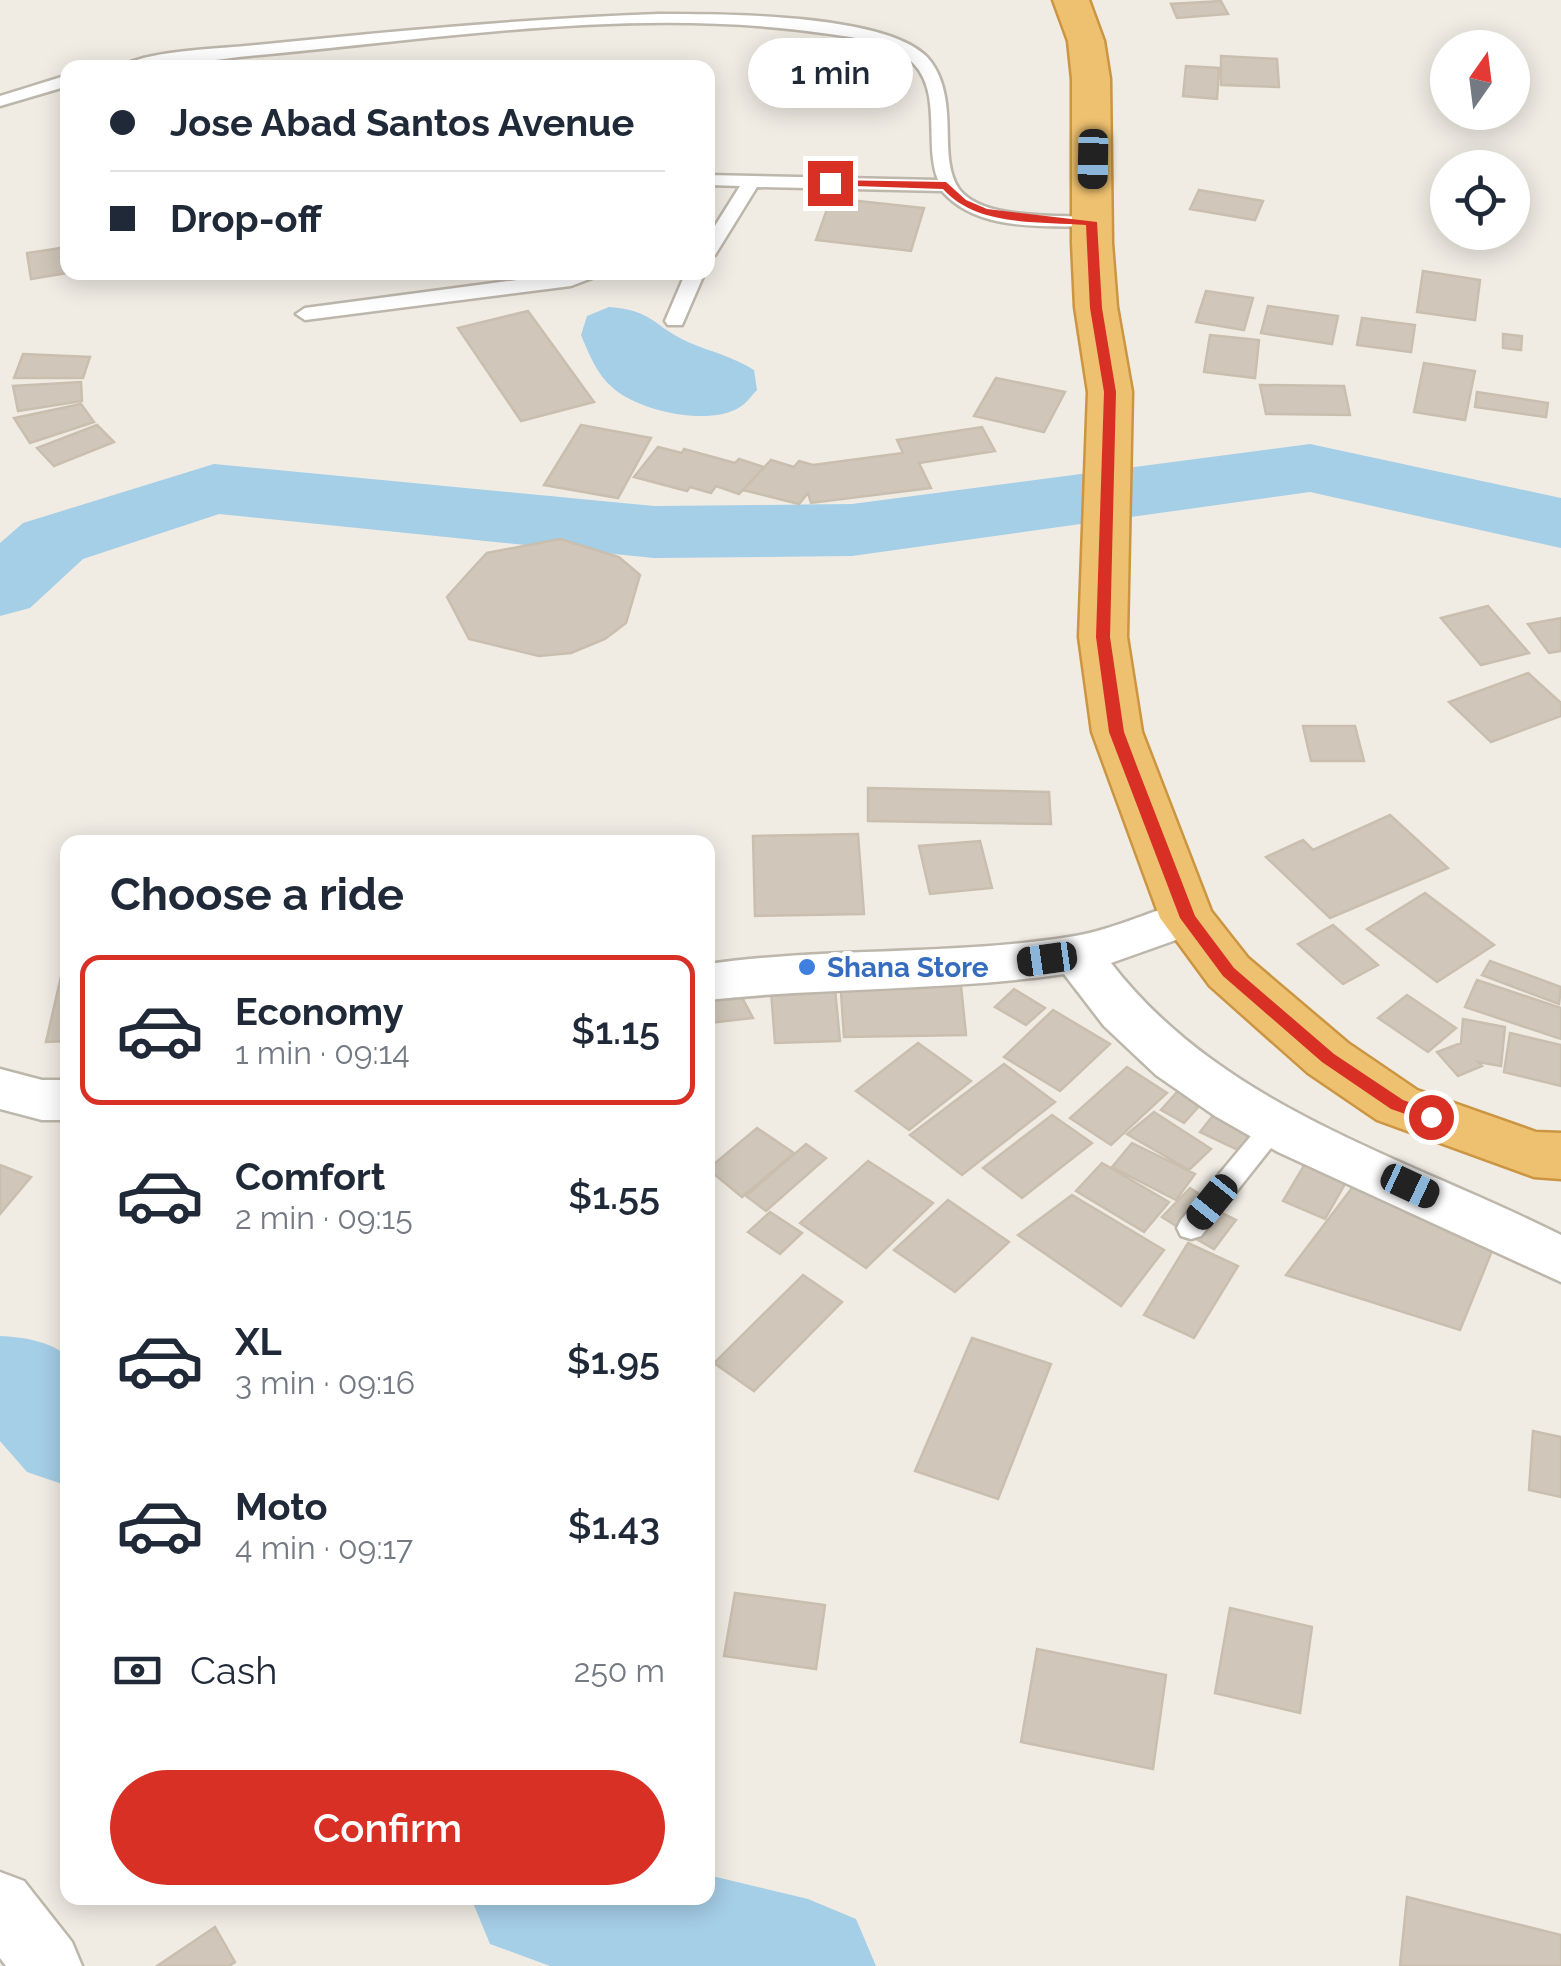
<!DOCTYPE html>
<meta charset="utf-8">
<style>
body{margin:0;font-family:Raleway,sans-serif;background:#f2f2f3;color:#1f2937;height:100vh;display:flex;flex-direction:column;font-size:38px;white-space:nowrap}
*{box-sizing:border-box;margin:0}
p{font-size:32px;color:#747a83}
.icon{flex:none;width:55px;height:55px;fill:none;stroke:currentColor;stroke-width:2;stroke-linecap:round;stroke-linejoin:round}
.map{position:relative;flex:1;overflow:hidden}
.sheet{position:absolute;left:60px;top:835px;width:655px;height:1070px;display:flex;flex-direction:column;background:#fff;border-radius:20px;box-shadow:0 5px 25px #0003}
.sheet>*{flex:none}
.hud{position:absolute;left:60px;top:60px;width:655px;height:220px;border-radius:20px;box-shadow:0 5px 25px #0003;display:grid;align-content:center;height:220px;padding:0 50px;background:#fff}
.needle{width:65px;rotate:14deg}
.controls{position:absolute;left:1430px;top:30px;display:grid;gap:20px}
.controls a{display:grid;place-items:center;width:100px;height:100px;border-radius:50%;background:#fff;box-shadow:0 5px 25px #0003;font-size:50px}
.end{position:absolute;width:45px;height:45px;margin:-22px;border:12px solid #d93025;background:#fff;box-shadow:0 0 0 5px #fff}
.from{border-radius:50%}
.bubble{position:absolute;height:70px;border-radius:35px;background:#fff;box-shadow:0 5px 25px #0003;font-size:32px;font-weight:600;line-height:70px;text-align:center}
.car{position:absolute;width:30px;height:60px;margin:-30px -15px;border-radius:12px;box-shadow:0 0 8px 2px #0007;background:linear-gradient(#222 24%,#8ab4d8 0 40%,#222 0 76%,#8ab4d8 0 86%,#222 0)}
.hud b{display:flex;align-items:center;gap:35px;height:95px;font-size:38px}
.hud b+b{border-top:2px solid #e0e1e3}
.hud i{width:25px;height:25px;background:#1f2937}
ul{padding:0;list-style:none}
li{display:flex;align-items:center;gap:30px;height:150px;margin:0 20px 15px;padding:0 30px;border:5px solid transparent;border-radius:20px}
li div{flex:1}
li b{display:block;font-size:38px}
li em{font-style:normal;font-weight:600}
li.current{border-color:#d93025}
li>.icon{width:90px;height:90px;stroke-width:1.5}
h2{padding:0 50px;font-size:45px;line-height:120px}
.pay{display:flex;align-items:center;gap:25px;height:110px;padding:0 50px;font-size:38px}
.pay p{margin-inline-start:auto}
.action{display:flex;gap:20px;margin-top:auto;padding:20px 50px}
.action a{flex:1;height:115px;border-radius:60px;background:#d93025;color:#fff;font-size:40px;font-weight:600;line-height:115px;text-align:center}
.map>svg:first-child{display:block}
.water{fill:#a5cee7}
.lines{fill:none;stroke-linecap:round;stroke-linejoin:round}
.river{fill:#a5cee7;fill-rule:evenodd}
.building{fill:#d0c7ba;stroke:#cabeae;stroke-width:2.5}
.lane-casing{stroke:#bdb6aa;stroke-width:5}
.street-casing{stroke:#bdb6aa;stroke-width:5}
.highway-casing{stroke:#cb9542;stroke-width:5}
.lane{fill:#fff;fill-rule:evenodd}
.street{fill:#fff;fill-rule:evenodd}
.highway{fill:#eec170;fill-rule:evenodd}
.route{fill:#d93025}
.shop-dot{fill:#3f7fe0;stroke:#fff;stroke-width:4}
.labels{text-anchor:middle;stroke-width:10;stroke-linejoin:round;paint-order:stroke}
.shop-label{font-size:28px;font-weight:bold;fill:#366cbe;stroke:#fff;text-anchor:start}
</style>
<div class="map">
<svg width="1561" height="1966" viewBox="0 0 1561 1966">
<rect width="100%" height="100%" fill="#f0ece4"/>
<path class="water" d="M609 307C653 310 653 326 688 342 711 352 732 356 754 370L757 390C752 395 746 404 740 407 709 427 639 411 613 388 597 375 589 354 581 335L587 316Z"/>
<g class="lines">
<path class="river" d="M1310 444 1561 498V548L1310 492 852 556 654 558 219 514 83 559 30 608 0 616V543L23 523 214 464 654 506 852 504Z
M0 1336C22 1337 51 1341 68 1357V1486L27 1472 0 1441Z
M708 1875 808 1899 856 1919 876 1966H550L490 1944 471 1898H708Z"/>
</g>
<path class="building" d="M1221 1 1228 14 1177 18 1171 4Z
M1221 56 1277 59 1279 87 1221 85Z
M1186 66 1219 68 1217 99 1183 96Z
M1199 190 1263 201 1255 220 1190 209Z
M831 198 924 208 911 251 816 240Z
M68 247V272H73L31 279 27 253Z
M1423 271 1480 280 1475 320 1417 312Z
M1206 291 1253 298 1244 330 1196 322Z
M1268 306 1338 316 1332 344 1261 333Z
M528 311 594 402 521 421 458 328Z
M1362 318 1415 325 1411 352 1357 345Z
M1503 334 1522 336 1521 350 1503 348Z
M1210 335 1259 340 1255 378 1204 372Z
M23 354 90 357 83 378H14Z
M1424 363 1475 371 1465 420 1414 412Z
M996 378 1065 392 1044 432 974 416Z
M81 382 82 401 18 411 13 386Z
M1260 385 1344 386 1350 415 1266 414Z
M1477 392 1548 403 1546 417 1475 407Z
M81 404 94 422 30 443 14 418Z
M97 425 114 442 54 466 37 448Z
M581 425 651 438 618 498 544 485Z
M982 427 995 451 919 463 931 488 811 503 808 493 799 504 743 490 771 460 794 467 799 461 813 465 903 453 897 440Z
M658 447 682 453 684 449 735 463 739 459 764 467 739 494 716 486 711 493 690 487 687 491 634 477Z
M560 539 619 557 640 575 626 623 605 639 571 653 539 656 469 639 447 597 471 570 487 553Z
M1488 606 1529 653 1481 665 1441 618Z
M1561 618V651L1549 653 1528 624Z
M1528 673 1561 703V716L1491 742 1449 702Z
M1303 726H1355L1364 761H1311Z
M868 788 1049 792 1051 824 868 821Z
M1390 815 1448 868 1330 918 1266 857 1303 840 1313 850Z
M858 834 864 914 755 916 753 836Z
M980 841 992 888 930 894 919 846Z
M1425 893 1494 945 1437 982 1367 929Z
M1333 925 1378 965 1343 984 1298 944Z
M65 959 68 1041 46 1042Z
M1490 961 1561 987 1559 1004 1482 975Z
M960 976 966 1035 844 1037 840 977Z
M770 978 834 979 840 1041 775 1043Z
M1477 980 1561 1008V1039L1465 1007Z
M1014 989 1045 1008 1026 1025 995 1007Z
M738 990 753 1018 708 1023V993Z
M1407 995 1456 1028 1428 1052 1378 1018Z
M1053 1010 1110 1044 1060 1091 1004 1057Z
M1463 1019 1505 1027 1501 1066 1478 1062 1482 1066 1458 1076 1437 1052 1461 1043Z
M1510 1033 1561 1045V1086L1504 1072Z
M918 1043 971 1081 909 1130 856 1091Z
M1004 1064 1055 1102 962 1175 910 1135Z
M1127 1067 1167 1093 1111 1145 1070 1118Z
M1185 1083 1208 1096 1184 1123 1161 1110Z
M1154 1112 1211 1149 1189 1170 1127 1134Z
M1215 1113 1256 1134 1242 1152 1200 1132Z
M1052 1115 1092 1143 1022 1198 983 1168Z
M757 1128 794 1153 742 1197 708 1169Z
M1132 1143 1195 1174 1176 1200 1112 1167Z
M806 1144 826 1158 766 1211 746 1196Z
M1309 1157 1350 1175 1325 1219 1283 1201Z
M868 1161 933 1203 866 1268 800 1223Z
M1102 1163 1169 1202 1144 1232 1076 1191Z
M0 1165 31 1177 0 1214Z
M1361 1176 1498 1236 1460 1330 1286 1275Z
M1190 1188 1211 1202 1184 1231 1162 1217Z
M1072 1195 1164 1250 1121 1306 1018 1235Z
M948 1200 1009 1242 955 1292 894 1250Z
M1214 1209 1236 1220 1214 1249 1193 1237Z
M770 1212 802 1233 780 1254 748 1232Z
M1188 1243 1238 1266 1194 1338 1144 1315Z
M803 1275 842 1302 754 1391 714 1363Z
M972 1338 1051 1364 998 1499 915 1471Z
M1533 1431 1561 1437V1497L1529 1490Z
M735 1593 825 1605 816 1669 724 1656Z
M1230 1608 1312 1627 1300 1713 1215 1693Z
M1037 1649 1166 1675 1153 1769 1021 1742Z
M1407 1897 1561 1935V1966H1400Z
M215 1927 235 1962 229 1966H157Z"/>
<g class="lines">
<g class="lane-casing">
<path id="lane" d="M658 14C719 14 884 13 927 57 941 72 946 95 947 114 949 137 945 169 959 189 982 220 1056 215 1091 217L1100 222 1091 227C1042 225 978 232 942 191L757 187 715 255 708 256V237L740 186 708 185V175L938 180C924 145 942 94 914 64 893 41 851 37 822 33 640 7 451 37 270 54 219 58 170 68 119 68 143 51 215 49 246 46 383 32 520 19 658 14Z
M68 75V86L0 106V96Z
M577 272H608L571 286 305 320 296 314 305 308Z
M686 272H705L682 325H668L665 321Z
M1274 1116 1283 1119 1287 1126 1283 1133 1201 1236 1191 1239 1181 1236 1177 1228 1181 1220 1265 1119Z"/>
</g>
<g class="street-casing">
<path id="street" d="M1187 901 1204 906 1211 918 1204 930 1111 963C1223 1108 1403 1156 1561 1235V1282L1278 1152 1215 1116 1156 1075 1104 1026 1064 974C946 991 826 987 708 1000V964C828 947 950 956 1069 937 1110 931 1148 912 1187 901Z
M0 1069 42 1080H68V1120H42L0 1109Z
M0 1872 24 1881 72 1942 82 1966H6L0 1958Z"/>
</g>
<g class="highway-casing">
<path id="highway" d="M1053 0H1089L1104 41 1110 79 1112 243 1117 307 1132 392 1127 637 1142 732 1211 911 1248 958 1348 1043 1417 1090 1536 1132 1561 1133V1179L1534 1177 1377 1120 1308 1073 1210 986 1160 918 1092 732 1079 637 1088 392 1075 307 1072 243V79L1068 41Z"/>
</g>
<use href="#lane" class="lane"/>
<use href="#street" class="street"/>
<use href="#highway" class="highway"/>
</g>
<path class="route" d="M830 180 946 182 966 200 987 209 1097 222 1102 308 1116 392 1110 637 1124 732 1138 769 1195 916 1234 968 1334 1054 1403 1100 1437 1112V1121L1431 1123 1391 1109 1322 1062 1223 976 1180 918 1109 732 1096 637 1104 392 1090 308 1086 225C1038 221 977 227 943 189L826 185Z"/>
<circle class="shop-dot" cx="807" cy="967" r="10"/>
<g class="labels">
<g class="shop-label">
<text x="827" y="977">Shana Store</text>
</g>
</g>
</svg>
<div class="controls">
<a><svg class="needle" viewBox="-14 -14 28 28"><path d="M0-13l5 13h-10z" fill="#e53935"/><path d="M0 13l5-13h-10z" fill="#747a83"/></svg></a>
<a><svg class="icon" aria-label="locate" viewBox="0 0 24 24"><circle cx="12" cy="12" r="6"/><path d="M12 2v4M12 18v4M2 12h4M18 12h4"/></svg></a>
</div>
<i class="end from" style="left:1431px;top:1117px"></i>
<i class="end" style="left:830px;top:183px"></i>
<div class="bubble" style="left:748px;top:38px;width:165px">1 min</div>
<i class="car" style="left:1093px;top:159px;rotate:181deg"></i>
<i class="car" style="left:1047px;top:959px;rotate:262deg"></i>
<i class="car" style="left:1410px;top:1186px;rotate:115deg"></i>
<i class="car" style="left:1212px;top:1202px;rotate:219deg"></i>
<div class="hud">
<b><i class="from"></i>Jose Abad Santos Avenue</b>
<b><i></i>Drop-off</b>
</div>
<section class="sheet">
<h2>Choose a ride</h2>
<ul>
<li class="current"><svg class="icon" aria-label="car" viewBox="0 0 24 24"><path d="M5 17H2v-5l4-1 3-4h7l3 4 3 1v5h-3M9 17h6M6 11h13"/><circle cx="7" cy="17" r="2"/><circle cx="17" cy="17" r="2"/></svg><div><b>Economy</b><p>1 min · 09:14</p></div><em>$1.15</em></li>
<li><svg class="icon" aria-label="car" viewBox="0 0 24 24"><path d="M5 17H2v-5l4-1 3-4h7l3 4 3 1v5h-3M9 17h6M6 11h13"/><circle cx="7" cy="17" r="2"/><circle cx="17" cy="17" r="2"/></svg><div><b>Comfort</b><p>2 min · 09:15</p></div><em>$1.55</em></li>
<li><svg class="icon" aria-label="car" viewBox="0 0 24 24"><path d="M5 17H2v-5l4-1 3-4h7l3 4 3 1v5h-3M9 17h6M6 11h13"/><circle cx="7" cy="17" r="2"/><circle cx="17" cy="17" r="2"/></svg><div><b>XL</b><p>3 min · 09:16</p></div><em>$1.95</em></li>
<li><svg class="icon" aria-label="car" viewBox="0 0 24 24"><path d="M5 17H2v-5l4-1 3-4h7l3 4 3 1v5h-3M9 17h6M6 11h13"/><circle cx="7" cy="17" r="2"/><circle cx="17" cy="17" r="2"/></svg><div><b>Moto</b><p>4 min · 09:17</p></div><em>$1.43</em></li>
</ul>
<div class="pay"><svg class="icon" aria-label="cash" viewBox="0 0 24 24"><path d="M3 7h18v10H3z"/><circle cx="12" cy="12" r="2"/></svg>Cash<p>250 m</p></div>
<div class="action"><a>Confirm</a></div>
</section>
</div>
